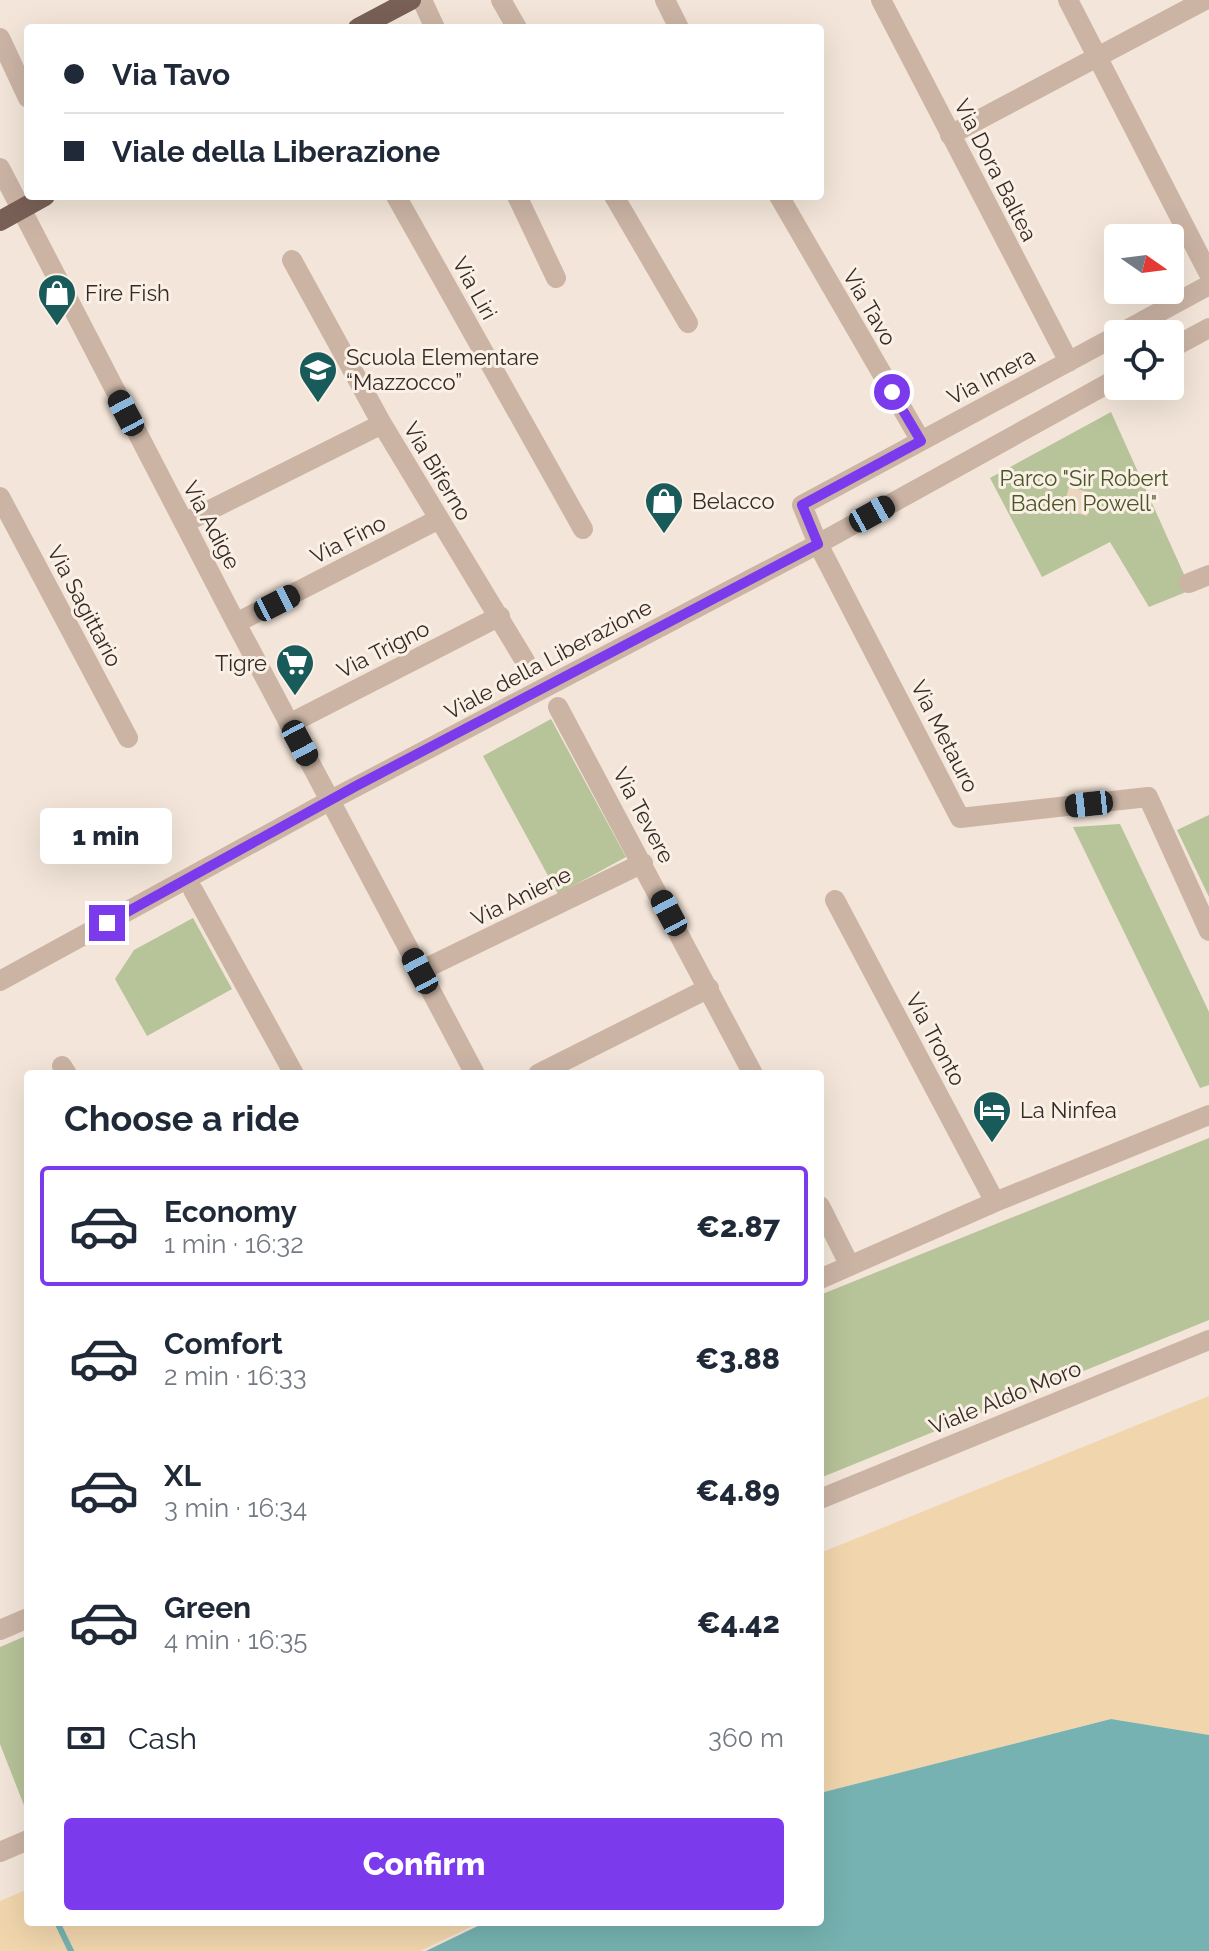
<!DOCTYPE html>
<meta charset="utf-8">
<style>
body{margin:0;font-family:Raleway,sans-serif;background:#f6f6f7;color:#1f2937;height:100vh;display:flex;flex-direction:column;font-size:30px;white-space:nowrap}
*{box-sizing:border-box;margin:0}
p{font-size:26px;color:#747a83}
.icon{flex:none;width:44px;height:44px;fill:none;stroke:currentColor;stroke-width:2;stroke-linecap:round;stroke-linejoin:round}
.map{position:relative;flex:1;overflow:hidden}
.panel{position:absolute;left:24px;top:1070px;width:800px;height:856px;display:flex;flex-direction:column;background:#fff;border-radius:8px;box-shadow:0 8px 32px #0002}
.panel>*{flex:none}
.banner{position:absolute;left:24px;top:24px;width:800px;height:176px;border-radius:8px;box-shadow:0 8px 32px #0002;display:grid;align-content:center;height:176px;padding:0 40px;background:#fff}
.needle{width:52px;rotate:104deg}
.buttons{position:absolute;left:1104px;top:224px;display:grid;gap:16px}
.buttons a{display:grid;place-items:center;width:80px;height:80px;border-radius:8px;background:#fff;box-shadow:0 8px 32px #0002;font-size:40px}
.end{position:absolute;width:36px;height:36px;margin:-18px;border:10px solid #7c3aed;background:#fff;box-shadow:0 0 0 4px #fff}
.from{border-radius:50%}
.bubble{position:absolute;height:56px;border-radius:8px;background:#fff;box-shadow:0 8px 32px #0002;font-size:26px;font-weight:800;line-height:56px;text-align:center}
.car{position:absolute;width:24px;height:48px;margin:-24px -12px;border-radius:10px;box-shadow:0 0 6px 2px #0007;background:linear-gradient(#222 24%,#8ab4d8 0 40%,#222 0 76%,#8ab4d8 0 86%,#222 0)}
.banner b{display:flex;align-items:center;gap:28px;height:76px;font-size:30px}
.banner b+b{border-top:2px solid #e0e1e3}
.banner i{width:20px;height:20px;background:#1f2937}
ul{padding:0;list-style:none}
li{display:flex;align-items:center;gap:24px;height:120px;margin:0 16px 12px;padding:0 24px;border:4px solid transparent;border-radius:8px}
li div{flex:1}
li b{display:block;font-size:30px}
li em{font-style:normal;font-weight:800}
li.on{border-color:#7c3aed}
li>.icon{width:72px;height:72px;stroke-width:1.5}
h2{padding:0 40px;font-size:36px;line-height:96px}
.pay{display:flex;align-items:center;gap:20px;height:88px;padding:0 40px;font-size:30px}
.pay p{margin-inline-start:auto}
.cta{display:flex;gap:16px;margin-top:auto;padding:16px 40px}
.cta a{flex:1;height:92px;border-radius:8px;background:#7c3aed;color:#fff;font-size:32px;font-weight:800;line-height:92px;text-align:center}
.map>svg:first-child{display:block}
.green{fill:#b7c398}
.sand{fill:#f1d6ad}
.plaza{fill:#ecd5bf}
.water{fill:#76b2b1}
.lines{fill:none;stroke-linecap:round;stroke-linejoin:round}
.stream{stroke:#76b2b1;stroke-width:6}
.minor{stroke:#cbb4a4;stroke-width:20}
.major{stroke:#796056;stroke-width:20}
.route{stroke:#7c3aed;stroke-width:10}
.labels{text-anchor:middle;stroke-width:6;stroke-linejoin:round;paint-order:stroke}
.street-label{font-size:22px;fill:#362a26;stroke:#faf0e5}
.poi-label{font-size:22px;fill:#362a26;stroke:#faf0e5;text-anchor:start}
.park-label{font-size:22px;fill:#485628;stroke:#faf0e5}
</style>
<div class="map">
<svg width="1209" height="1951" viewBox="0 0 1209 1951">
<rect width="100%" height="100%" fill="#f3e5d9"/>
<path class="green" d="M1111 412 1191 590 1149 607 1110 542 1042 577 990 478Z
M551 719 626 857 558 894 483 756Z
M1209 815V897L1177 830Z
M1120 824 1209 1012V1085L1200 1088 1073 827Z
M193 918 232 989 147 1036 115 979 134 950Z
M1209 1138V1320L820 1478V1295Z
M28 1635V1813H27L0 1744V1647Z"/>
<path class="sand" d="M1209 1396V1735L1111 1719 820 1793V1553Z
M28 1889V1922H481L420 1951H0V1901Z"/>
<path class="plaza" d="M1069 487 1093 493 1087 516 1063 509Z"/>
<path class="water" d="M1111 1719 1209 1735V1951H426L486 1922H820V1793Z"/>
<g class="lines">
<path class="stream" d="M57 1922 71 1951"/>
<path class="minor" d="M422 0 435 28
M501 0 517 28
M665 0 679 28
M881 0 1069 362
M1068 0 1209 274
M0 38 28 98
M950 135 1205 0
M0 168 236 623 475 1074
M396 196 583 529
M517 196 556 278
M614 196 688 323
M779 196 921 441
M292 260 382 424 525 661
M1119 334 1209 285
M1118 335 802 505 818 544 960 818 1148 797 1209 931
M1170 349 1209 328
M0 497 128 738
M184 523 382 424
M1189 583 1209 575
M236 623 439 519
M558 707 753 1074
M289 724 500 616
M193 890 294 1074
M835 900 995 1202
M420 971 643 863
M0 981 329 801 818 544 1118 378
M62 1066 67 1074
M538 1074 709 988
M820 1206 850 1266
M820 1279 995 1202 1209 1115
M820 1499 1209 1340
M0 1630 28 1618
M0 1852 28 1840"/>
<path class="major" d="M358 28 411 0
M0 221 45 196"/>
</g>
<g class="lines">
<path class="route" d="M107 923 356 786 818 544 802 505 921 441 892 392"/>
</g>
<defs>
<g id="shop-pin" transform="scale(2)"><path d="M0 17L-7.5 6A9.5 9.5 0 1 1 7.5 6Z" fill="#195a5a" stroke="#faf0e5"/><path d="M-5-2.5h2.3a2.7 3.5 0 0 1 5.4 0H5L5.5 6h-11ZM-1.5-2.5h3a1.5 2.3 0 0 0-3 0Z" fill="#fff"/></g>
<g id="school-pin" transform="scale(2)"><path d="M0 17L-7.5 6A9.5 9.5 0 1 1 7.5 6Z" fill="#195a5a" stroke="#faf0e5"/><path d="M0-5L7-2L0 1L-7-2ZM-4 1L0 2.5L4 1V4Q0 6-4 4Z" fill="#fff"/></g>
<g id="supermarket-pin" transform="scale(2)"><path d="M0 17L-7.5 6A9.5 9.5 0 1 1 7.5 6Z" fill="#195a5a" stroke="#faf0e5"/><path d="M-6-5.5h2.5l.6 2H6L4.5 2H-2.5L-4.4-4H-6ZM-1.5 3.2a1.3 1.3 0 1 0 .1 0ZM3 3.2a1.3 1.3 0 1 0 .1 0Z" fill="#fff"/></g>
<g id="hotel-pin" transform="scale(2)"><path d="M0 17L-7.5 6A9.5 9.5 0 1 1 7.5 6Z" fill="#195a5a" stroke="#faf0e5"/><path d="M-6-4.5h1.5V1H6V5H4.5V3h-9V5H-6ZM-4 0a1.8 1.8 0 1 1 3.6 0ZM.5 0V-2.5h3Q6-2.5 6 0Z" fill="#fff"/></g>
</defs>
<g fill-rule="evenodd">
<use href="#shop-pin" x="57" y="293"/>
<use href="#school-pin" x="318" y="370"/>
<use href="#shop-pin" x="664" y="501"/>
<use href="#supermarket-pin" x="295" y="663"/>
<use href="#hotel-pin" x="992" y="1110"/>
</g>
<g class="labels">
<g class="street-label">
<text transform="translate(996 170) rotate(63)" y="8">Via Dora Baltea</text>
<text transform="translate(475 288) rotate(61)" y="8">Via Liri</text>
<text transform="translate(870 307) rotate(60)" y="8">Via Tavo</text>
<text transform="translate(991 376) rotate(-28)" y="8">Via Imera</text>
<text transform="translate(438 471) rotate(59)" y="8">Via Biferno</text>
<text transform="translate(212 525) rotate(62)" y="8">Via Adige</text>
<text transform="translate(348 539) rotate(-27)" y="8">Via Fino</text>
<text transform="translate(85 606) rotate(62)" y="8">Via Sagittario</text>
<text transform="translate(383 649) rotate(-27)" y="8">Via Trigno</text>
<text transform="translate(548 659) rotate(-28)" y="8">Viale della Liberazione</text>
<text transform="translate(945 736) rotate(63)" y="8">Via Metauro</text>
<text transform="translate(644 815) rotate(62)" y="8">Via Tevere</text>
<text transform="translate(521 896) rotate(-26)" y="8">Via Aniene</text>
<text transform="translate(936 1039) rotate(62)" y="8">Via Tronto</text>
<text transform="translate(1005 1397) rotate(-22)" y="8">Viale Aldo Moro</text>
</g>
<g class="poi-label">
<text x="85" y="301">Fire Fish</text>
<text x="346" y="365">Scuola Elementare<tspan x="346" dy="25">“Mazzocco”</tspan></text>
<text x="692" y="509">Belacco</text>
<text x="267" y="671" text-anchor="end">Tigre</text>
<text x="1020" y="1118">La Ninfea</text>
</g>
<g class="park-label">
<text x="1084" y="486">Parco "Sir Robert<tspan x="1084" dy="25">Baden Powell"</tspan></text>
</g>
</g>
</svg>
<div class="buttons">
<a><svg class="needle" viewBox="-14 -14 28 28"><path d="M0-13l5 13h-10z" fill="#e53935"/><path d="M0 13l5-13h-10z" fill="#747a83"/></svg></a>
<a><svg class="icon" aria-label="locate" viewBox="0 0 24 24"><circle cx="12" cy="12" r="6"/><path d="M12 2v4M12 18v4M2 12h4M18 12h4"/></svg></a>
</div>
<i class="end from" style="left:892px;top:392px"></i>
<i class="end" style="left:107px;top:923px"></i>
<div class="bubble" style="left:40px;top:808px;width:132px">1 min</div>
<i class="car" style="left:126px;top:413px;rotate:332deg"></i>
<i class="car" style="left:872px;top:514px;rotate:61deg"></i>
<i class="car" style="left:277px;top:603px;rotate:63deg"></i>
<i class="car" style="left:300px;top:743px;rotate:152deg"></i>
<i class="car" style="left:1089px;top:804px;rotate:264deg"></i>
<i class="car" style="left:669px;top:913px;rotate:332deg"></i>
<i class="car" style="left:420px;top:971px;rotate:332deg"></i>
<div class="banner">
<b><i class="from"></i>Via Tavo</b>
<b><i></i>Viale della Liberazione</b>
</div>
<section class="panel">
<h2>Choose a ride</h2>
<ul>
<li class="on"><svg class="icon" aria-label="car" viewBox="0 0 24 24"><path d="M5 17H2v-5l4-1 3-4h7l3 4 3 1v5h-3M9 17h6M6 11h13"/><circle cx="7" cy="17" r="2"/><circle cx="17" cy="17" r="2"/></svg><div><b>Economy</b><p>1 min · 16:32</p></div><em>€2.87</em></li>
<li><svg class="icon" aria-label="car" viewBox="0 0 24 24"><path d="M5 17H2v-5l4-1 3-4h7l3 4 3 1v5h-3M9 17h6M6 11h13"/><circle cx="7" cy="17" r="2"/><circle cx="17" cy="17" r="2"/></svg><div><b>Comfort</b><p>2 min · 16:33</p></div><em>€3.88</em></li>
<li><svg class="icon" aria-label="car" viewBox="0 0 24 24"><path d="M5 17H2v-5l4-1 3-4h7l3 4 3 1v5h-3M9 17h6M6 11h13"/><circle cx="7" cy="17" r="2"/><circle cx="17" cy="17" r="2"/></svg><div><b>XL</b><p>3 min · 16:34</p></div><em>€4.89</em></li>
<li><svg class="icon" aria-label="car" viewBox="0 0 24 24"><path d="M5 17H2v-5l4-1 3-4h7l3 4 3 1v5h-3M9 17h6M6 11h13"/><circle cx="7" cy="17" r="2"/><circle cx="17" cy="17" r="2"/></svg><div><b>Green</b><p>4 min · 16:35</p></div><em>€4.42</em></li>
</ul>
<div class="pay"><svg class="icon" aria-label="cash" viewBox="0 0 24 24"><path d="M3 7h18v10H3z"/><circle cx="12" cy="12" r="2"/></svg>Cash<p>360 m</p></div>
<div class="cta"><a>Confirm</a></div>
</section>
</div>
